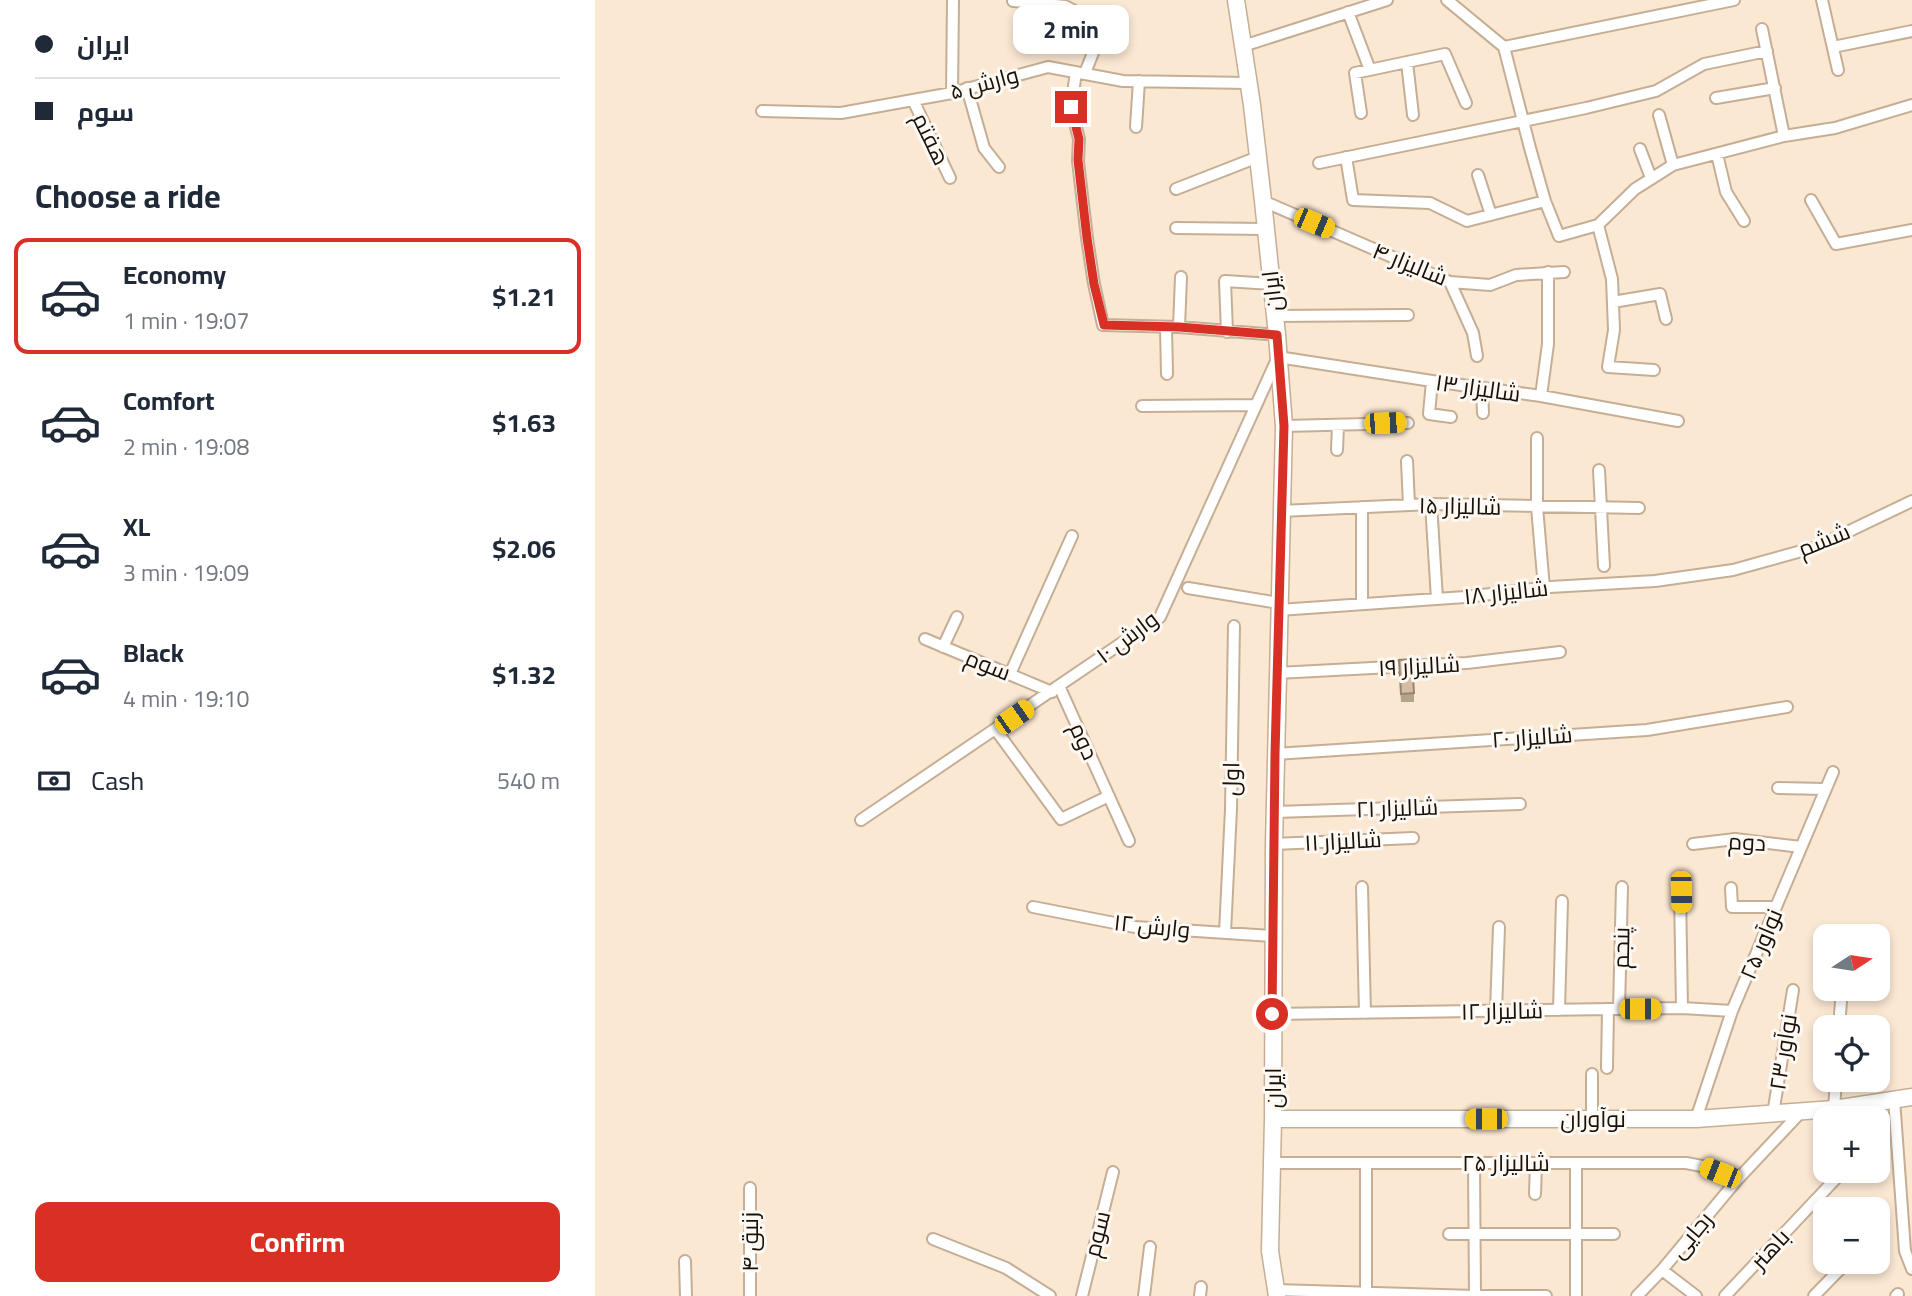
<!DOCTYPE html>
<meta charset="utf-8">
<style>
body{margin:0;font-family:Georgia,Cairo,serif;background:#f6f6f7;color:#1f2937;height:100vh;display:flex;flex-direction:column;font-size:26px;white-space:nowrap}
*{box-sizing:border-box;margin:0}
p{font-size:23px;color:#747a83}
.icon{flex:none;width:38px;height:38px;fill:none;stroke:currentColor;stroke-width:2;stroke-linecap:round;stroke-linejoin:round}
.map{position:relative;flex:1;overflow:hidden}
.drawer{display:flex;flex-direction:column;background:#fff;width:595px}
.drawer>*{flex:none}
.guide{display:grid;align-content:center;height:154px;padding:0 35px;background:#fff}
.needle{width:46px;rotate:78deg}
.buttons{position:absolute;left:1218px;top:924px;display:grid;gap:14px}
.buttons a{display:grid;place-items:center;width:77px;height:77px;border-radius:14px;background:#fff;box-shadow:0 4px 10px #0003;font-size:35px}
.end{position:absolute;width:32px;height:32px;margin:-16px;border:9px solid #d93025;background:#fff;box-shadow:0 0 0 4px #fff}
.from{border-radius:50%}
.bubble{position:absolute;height:49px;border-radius:14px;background:#fff;box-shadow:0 4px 10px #0003;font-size:23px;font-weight:700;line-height:49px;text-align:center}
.car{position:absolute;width:21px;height:42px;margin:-21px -10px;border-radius:9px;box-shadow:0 0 5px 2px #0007;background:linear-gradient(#f5c518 24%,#345 0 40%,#f5c518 0 76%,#345 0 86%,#f5c518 0)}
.guide b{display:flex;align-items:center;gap:24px;height:66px;font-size:26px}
.guide b+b{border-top:2px solid #e0e1e3}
.guide i{width:18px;height:18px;background:#1f2937}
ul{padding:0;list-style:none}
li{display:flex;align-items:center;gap:21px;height:116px;margin:0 14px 10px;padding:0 21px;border:4px solid transparent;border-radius:14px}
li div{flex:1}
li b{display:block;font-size:26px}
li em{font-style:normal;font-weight:700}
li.selected{border-color:#d93025}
li>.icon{width:63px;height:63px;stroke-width:1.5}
h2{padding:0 35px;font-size:32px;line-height:84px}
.pay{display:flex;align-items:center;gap:18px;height:77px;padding:0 35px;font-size:26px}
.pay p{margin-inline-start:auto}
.cta{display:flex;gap:14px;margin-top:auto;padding:14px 35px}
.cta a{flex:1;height:80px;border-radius:14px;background:#d93025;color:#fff;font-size:28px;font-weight:700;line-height:80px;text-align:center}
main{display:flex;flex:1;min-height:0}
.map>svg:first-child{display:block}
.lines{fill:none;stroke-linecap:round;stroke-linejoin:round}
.street-casing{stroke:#c5ae95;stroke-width:14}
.secondary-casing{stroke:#c5ae95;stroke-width:19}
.street{stroke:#fff;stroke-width:10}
.secondary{stroke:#fff;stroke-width:16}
.wall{fill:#b7a38c}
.building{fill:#d5bda3;stroke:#958472;stroke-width:2}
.route{stroke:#d93025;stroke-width:9}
.labels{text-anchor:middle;stroke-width:6;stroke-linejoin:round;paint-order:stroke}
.street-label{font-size:23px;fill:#191108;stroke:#fdf8f2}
</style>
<main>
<section class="drawer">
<div class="guide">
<b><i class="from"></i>ایران</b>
<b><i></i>سوم</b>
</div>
<h2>Choose a ride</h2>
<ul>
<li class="selected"><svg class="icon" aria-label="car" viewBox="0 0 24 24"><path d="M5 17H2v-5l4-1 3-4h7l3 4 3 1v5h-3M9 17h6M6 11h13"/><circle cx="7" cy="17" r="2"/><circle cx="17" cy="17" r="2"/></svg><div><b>Economy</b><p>1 min · 19:07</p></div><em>$1.21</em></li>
<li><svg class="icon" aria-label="car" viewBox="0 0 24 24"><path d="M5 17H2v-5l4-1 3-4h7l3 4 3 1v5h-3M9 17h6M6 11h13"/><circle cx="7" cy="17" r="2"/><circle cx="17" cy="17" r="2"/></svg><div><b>Comfort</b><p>2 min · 19:08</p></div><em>$1.63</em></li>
<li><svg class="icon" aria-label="car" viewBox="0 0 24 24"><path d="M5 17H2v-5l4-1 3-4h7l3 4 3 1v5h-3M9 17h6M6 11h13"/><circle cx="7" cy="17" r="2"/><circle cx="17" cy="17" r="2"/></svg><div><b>XL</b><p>3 min · 19:09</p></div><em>$2.06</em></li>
<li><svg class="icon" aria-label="car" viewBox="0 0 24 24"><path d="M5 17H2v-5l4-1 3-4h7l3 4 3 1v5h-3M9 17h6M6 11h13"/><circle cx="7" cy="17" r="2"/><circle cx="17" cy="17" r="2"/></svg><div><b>Black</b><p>4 min · 19:10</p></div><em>$1.32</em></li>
</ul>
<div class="pay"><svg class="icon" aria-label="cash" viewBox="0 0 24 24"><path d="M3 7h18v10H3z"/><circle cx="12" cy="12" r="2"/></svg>Cash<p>540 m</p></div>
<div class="cta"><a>Confirm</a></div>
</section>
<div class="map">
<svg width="1317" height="1296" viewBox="0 0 1317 1296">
<rect width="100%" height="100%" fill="#fbe8d3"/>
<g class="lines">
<g class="street-casing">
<path id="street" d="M852 0 909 47 935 148 950 201 964 236 1003 225 1040 189 1078 165 1189 136 1240 128 1317 105
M1227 0 1243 70
M418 1 470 6 487 15
M753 12 775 70
M1167 29 1189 136
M648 46 792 0
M909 47 1139 0
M1238 47 1317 31
M812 62 818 115
M481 72 476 107 484 139 483 161 492 238 499 284 508 325 584 327 682 335
M490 73 509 25
M372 88 389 148 404 167
M357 93 358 0
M1121 98 1180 88
M318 100 355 178
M167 111 246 113 357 93 453 67 528 81 653 83
M766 113 760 73 850 54 871 103
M1064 115 1078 165
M541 127 544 81
M1045 149 1056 178
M1122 154 1131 192 1149 221
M751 157 758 200 835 203 872 221 950 201
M724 163 991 108 1061 91 1109 64 1172 51
M883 175 896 215
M581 189 663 157
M1216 200 1241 244 1317 230
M668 201 855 282 895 285 921 275 969 272
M1003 225 1017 279 1019 330 1013 367 1059 370
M581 228 671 229
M855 282 878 333 882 356
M1018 302 1065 294 1071 319
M680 316 813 315
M584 327 586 277
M571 328 572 374
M632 332 630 281 677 284
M837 381 834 414 856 417
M887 388 888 413
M946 396 953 344V272
M547 406 661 405
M689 426 813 423
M942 438V507L949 588
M742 450 743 425
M812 461 814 505
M1004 470 1009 566
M836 504 842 599
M686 511 836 504 1044 508
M593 588 684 603
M767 604V507
M684 610 870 597 955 587 1060 581 1138 570 1221 547 1317 501
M330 639 457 692
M348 647 362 617
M682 673 872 663 965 652
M415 674 477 536
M464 686 534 841
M401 730 466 819 514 796
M680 754 1052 730 1192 707
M1183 788 1230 789
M680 812 925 804
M266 820 565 617 683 357 837 381 946 396 1083 421
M679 844 818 838
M1098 844 1140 839 1206 847
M767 887 770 1013
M1136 888 1137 907H1181
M1085 892 1087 1008
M438 907 540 927 678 936
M630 933 636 809 639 626
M1024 1009 1027 887
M964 1010 967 901
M901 1011 904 927
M677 1014 1087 1008 1137 1011
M1244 1027 1247 989
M1012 1068 1013 1009
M997 1074V1119
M1299 1099 1310 1251 1317 1269
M1239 1109 1241 1080
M1178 1114 1198 990
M1101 1119 1137 1011 1238 772
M676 1163H1091L1107 1166 1142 1180
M771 1163V1292
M879 1163 880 1296
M981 1163V1296
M155 1188V1296
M940 1194 941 1163
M854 1234H1019
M338 1239 411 1268 455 1296
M90 1261 91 1296
M1067 1270 1101 1296
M681 1290 880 1296H951
M487 1296 518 1172
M549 1296 555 1247
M605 1296 606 1287
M1042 1296 1067 1270 1142 1180 1206 1112
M1130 1296 1248 1171
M1219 1296 1252 1262
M1301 1296 1303 1294"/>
</g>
<g class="secondary-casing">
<path id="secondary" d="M641 0 657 105 668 201 682 335 689 426 679 844 678 1119 675 1251 682 1296
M678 1119H1101L1239 1109 1317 1097"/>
</g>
<use href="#street" class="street"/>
<use href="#secondary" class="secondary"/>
</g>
<path class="wall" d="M804 669 819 693V702H806Z"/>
<path class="building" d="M817 659 819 693 806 694 804 660Z"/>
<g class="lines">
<path class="route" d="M476 107 484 139 483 160 492 238 499 284 509 325 584 327 682 335 689 426 680 754 677 1014"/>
</g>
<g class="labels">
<g class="street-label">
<text transform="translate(389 83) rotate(-15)" y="8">وارش ۵</text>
<text transform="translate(336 139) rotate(64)" y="8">هفتم</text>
<text transform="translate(815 264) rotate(22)" y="8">شالیزار ۴</text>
<text transform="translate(677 291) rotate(-96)" y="8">ایران</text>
<text transform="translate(883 388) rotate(8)" y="8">شالیزار ۱۳</text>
<text transform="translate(865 506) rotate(1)" y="8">شالیزار ۱۵</text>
<text transform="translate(1229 540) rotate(-22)" y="8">ششم</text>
<text transform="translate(911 592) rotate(-6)" y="8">شالیزار ۱۸</text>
<text transform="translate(532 637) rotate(-37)" y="8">وارش ۱۰</text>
<text transform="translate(393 665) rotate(22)" y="8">سوم</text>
<text transform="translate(824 666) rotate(-3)" y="8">شالیزار ۱۹</text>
<text transform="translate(937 737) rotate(-4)" y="8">شالیزار ۲۰</text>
<text transform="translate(489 741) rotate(66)" y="8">دوم</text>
<text transform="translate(636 779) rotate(-89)" y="8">اول</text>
<text transform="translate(802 808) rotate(-2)" y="8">شالیزار ۲۱</text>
<text transform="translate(748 841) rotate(-3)" y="8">شالیزار ۱۱</text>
<text transform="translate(1152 842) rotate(3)" y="8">دوم</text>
<text transform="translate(557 926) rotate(6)" y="8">وارش ۱۲</text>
<text transform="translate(1166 944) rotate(-67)" y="8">نوآور ۲۵</text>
<text transform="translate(1026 948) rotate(-89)" y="8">پنجم</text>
<text transform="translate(907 1011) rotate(-1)" y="8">شالیزار ۱۲</text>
<text transform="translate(1188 1052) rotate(-81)" y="8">نوآور ۲۳</text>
<text transform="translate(678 1088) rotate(-90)" y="8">ایران</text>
<text x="998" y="1127">نوآوران</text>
<text x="911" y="1171">شالیزار ۲۵</text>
<text transform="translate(502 1234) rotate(-76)" y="8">سوم</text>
<text transform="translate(1096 1235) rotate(-50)" y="8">رجایی</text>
<text transform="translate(155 1242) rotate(-90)" y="8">زنبق ۴</text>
<text transform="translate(1175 1249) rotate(-47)" y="8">باهنر</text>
</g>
</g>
</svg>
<div class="buttons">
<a><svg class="needle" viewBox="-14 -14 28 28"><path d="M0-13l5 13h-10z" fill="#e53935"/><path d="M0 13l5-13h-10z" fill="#747a83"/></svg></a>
<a><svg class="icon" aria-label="locate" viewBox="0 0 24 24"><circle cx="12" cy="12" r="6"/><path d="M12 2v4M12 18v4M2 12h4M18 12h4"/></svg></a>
<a>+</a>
<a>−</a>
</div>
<i class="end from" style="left:677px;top:1014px"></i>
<i class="end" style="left:476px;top:107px"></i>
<div class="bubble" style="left:418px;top:5px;width:116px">2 min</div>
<i class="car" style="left:719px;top:223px;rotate:113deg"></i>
<i class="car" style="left:790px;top:423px;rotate:88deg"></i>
<i class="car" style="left:419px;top:717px;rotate:55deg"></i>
<i class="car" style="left:1086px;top:892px;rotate:179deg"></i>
<i class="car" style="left:1045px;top:1009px;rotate:90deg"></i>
<i class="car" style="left:891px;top:1119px;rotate:270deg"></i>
<i class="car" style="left:1125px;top:1173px;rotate:292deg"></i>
</div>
</main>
